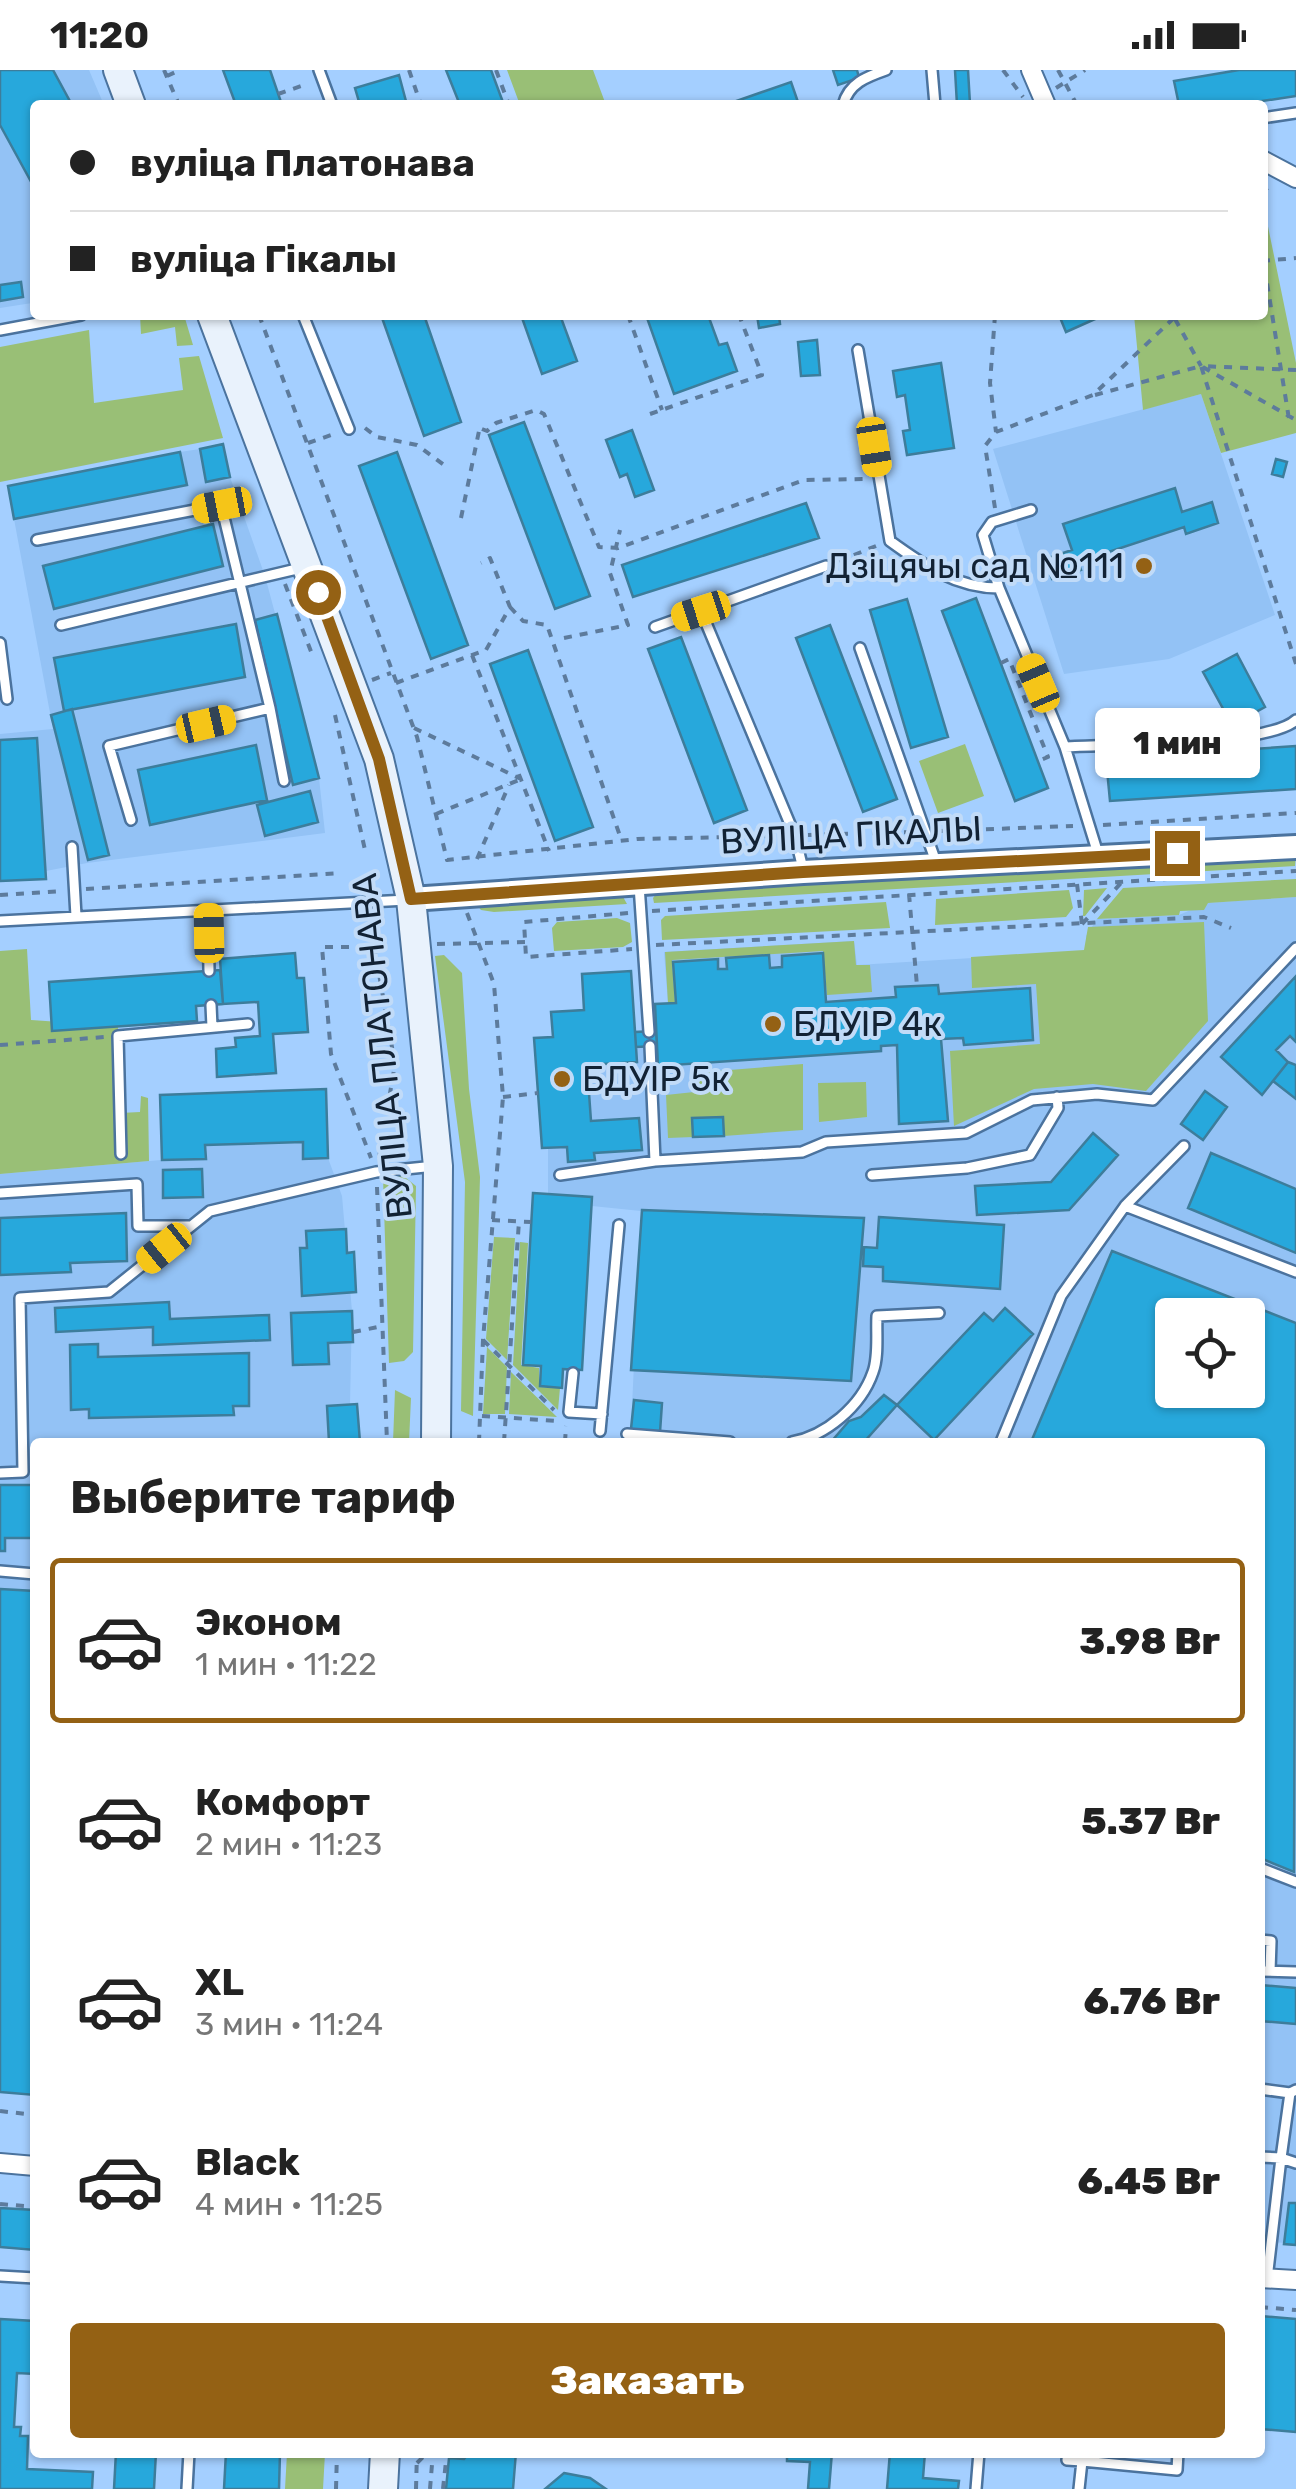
<!DOCTYPE html>
<html lang="ru">
<meta charset="utf-8">
<style>
body{margin:0;font-family:Rubik,sans-serif;background:#f2f2f2;color:#222;height:100vh;display:flex;flex-direction:column;font-size:38px;white-space:nowrap}
*{box-sizing:border-box;margin:0}
p{font-size:32px;color:#767676}
.icon{flex:none;width:55px;height:55px;fill:none;stroke:currentColor;stroke-width:2;stroke-linecap:round;stroke-linejoin:round}
.map{position:relative;flex:1;overflow:hidden}
.side{position:absolute;left:30px;top:1368px;width:1235px;height:1020px;display:flex;flex-direction:column;background:#fff;border-radius:10px;box-shadow:0 2px 8px #0004}
.side>*{flex:none}
.hud{position:absolute;left:30px;top:30px;width:1238px;height:220px;border-radius:10px;box-shadow:0 2px 8px #0004;display:grid;align-content:center;height:220px;padding:0 40px;background:#fff}
.buttons{position:absolute;left:1155px;top:1228px;display:grid;gap:20px}
.buttons a{display:grid;place-items:center;width:110px;height:110px;border-radius:10px;background:#fff;box-shadow:0 2px 8px #0004;font-size:50px}
.end{position:absolute;width:45px;height:45px;margin:-22px;border:12px solid #946114;background:#fff;box-shadow:0 0 0 5px #fff}
.from{border-radius:50%}
.bubble{position:absolute;height:70px;border-radius:10px;background:#fff;box-shadow:0 2px 8px #0004;font-size:32px;font-weight:800;line-height:70px;text-align:center}
.car{position:absolute;width:30px;height:60px;margin:-30px -15px;border-radius:12px;box-shadow:0 0 8px 2px #0007;background:linear-gradient(#f5c518 24%,#345 0 40%,#f5c518 0 76%,#345 0 86%,#f5c518 0)}
.hud b{display:flex;align-items:center;gap:35px;height:95px;font-size:38px}
.hud b+b{border-top:2px solid #e0e0e0}
.hud i{width:25px;height:25px;background:#222}
ul{padding:0;list-style:none}
li{display:flex;align-items:center;gap:30px;height:165px;margin:0 20px 15px;padding:0 20px;border:5px solid transparent;border-radius:10px}
li div{flex:1}
li b{display:block;font-size:38px}
li em{font-style:normal;font-weight:800}
li.on{border-color:#946114}
li>.icon{width:90px;height:90px;stroke-width:1.5}
h2{padding:0 40px;font-size:45px;line-height:120px}
.action{display:flex;gap:20px;margin-top:auto;padding:20px 40px}
.action a{flex:1;height:115px;border-radius:10px;background:#946114;color:#fff;font-size:40px;font-weight:800;line-height:115px;text-align:center}
.status{display:flex;justify-content:space-between;align-items:center;height:70px;padding:0 50px;background:#fff;direction:ltr}
.status svg{height:28px;fill:currentColor}
.map>svg:first-child{display:block}
.built{fill:#93c2f5;fill-rule:evenodd}
.green{fill:#99bf76}
.building{fill:#27a8dc;stroke:#3d7d9b;stroke-width:2.5;fill-rule:evenodd}
.lines{fill:none;stroke-linecap:round;stroke-linejoin:round}
.service-casing{stroke:#4b739e;stroke-width:14}
.minor-casing{stroke:#4b739e;stroke-width:22}
.tertiary-casing{stroke:#4b739e;stroke-width:28}
.secondary-casing{stroke:#4b739e;stroke-width:32}
.path{stroke:#5d7b9c;stroke-width:4;stroke-dasharray:8 8;stroke-linecap:butt}
.service{stroke:#fff;stroke-width:9}
.minor{stroke:#fff;stroke-width:18}
.tertiary{stroke:#fff;stroke-width:22}
.secondary{stroke:#e9f2fc;stroke-width:28}
.route{stroke:#946114;stroke-width:12}
.poi-dot{fill:#946114;stroke:#c1dbf8;stroke-width:4}
.labels{text-anchor:middle;stroke-width:8;stroke-linejoin:round;paint-order:stroke}
.poi-label{font-size:35px;fill:#122234;stroke:#c1dbf8;text-anchor:start}
.street-label{font-size:35px;fill:#122234;stroke:#c1dbf8}
</style>
<div class="status"><b>11:20</b><svg viewBox="0 0 49 12"><path d="M0 12V9h3v3zM5 12V6h3v6zM10 12V3h3v9zM15 12V0h3v12zM26 1h20v11H26zM47 4h2v5h-2z"/></svg></div>
<div class="map">
<svg width="1296" height="2419" viewBox="0 0 1296 2419">
<rect width="100%" height="100%" fill="#a4cfff"/>
<path class="built" d="M0 0H89L104 35H35V221L32 233 0 238V231L23 227 21 212 0 215Z
M1201 324 1275 545 1169 589 1064 604 993 379Z
M200 379 206 411 230 407 265 506 319 708 325 763 87 793 46 801V809L0 811V664L53 659 14 449 186 416 180 382Z
M1296 827V2174L1260 2171V1372H650L651 1361 631 1359 641 1141 592 1136V1127L548 1124V1079L542 1078 534 968 553 967 551 942 584 940 582 904 631 901 635 962 656 961 655 934 668 933 664 882 854 871 857 895 1086 881V866L1097 849 1179 845 1207 833ZM1172 1245H1248V1320H1172Z
M326 1019 328 1088 342 1126 352 1241 350 1334H357L360 1372H35V2025L0 2022V1104L161 1090 160 1025Z"/>
<path class="green" d="M507 0H593L606 35H520Z
M1263 132 1296 293V363L1221 383 1201 324 1143 340 1134 245H1262Z
M140 245H184L193 275 177 276 175 257 141 264Z
M89 260 94 333 183 320 179 288 199 286 223 368 0 412V277Z
M965 674 984 726 938 743 919 691Z
M1296 785 1295 796 654 833 653 828 657 823Z
M1296 809V827L1208 833 1204 840 1180 841 1179 845 1097 849 1123 818Z
M1107 818 1085 846H1083L1084 820Z
M1069 820 1073 838 1066 847 935 855 936 829Z
M622 825 627 834 494 842 481 840 475 833Z
M886 832 890 858 662 870 661 850 665 846Z
M617 848 630 853 632 872 623 877 554 881 552 858 557 852Z
M1204 852 1208 951 1146 1021 1093 1014 1034 1019 954 1056 950 981 1040 974 1036 914 972 918 971 887 1084 880 1088 857Z
M854 871 856 895H870L872 922 827 925 823 881 672 890 675 932 668 933 665 882Z
M27 879 31 950 118 956 120 1043 140 1042 141 1026 148 1028 149 1091 0 1104V881Z
M444 885 462 903 469 1019 480 1107 473 1346 461 1341 465 1112 435 886Z
M803 994V1060L724 1066 723 1047 693 1048V1067L668 1068 666 1025 694 1022 692 1003Z
M866 1012 867 1047 819 1052 818 1013Z
M401 1104 416 1116 413 1282 404 1291 389 1293 383 1107Z
M494 1167 515 1168 507 1290 486 1269Z
M520 1172 528 1173 521 1295 539 1298V1317L560 1318 558 1340 513 1295Z
M487 1277 507 1297 505 1344H483Z
M511 1302 557 1347 509 1344Z
M395 1320 411 1328 409 1372H393Z
M287 2383H325L323 2419H285Z"/>
<path class="building" d="M0 0H53L72 35H35V119L0 55Z
M223 0H270L282 35H236Z
M446 0H491L504 35H460Z
M833 0H857L859 8 838 15Z
M955 0H968L970 34 957 35Z
M1239 0H1296V26L1236 35H1179L1174 11Z
M399 5 407 35H360L355 18Z
M791 12 799 35H725Z
M21 212 23 227 0 231V215Z
M381 245H424L461 352 424 366Z
M521 245H560L577 291 542 304Z
M646 245H708L719 275 727 273 737 301 674 324Z
M757 245H779L780 254 759 258Z
M1059 245H1104L1066 262Z
M817 270 820 305 801 306 798 272Z
M941 293 954 378 907 385 903 361 910 360 905 325 897 327 893 301Z
M524 352 590 526 555 539 489 365Z
M632 360 654 420 635 427 627 404 620 407 606 370Z
M223 374 230 407 206 412 200 379Z
M180 382 187 415 14 449 8 416Z
M397 382 468 575 431 589 359 396Z
M1276 389 1287 392 1283 407 1272 404Z
M1175 418 1182 442 1212 432 1218 453 1186 464 1184 457 1078 492 1081 500 1052 509 1045 489 1072 480 1063 454Z
M806 433 819 468 633 527 622 495Z
M213 454 223 496 54 539 43 496Z
M976 528 1048 718 1015 731 942 541Z
M907 529 948 667 911 678 870 540Z
M277 544 319 708 293 715 255 550Z
M236 554 245 607 64 641 54 588Z
M830 555 897 729 863 742 796 568Z
M681 567 747 740 714 753 648 579Z
M528 580 593 757 555 771 490 594Z
M1237 584 1265 637 1232 655 1203 602Z
M72 639 109 785 88 790 51 645Z
M37 668 46 809 0 811V670Z
M256 675 267 730 150 755 138 700Z
M1296 676V719L1110 731 1106 689Z
M310 721 318 752 265 766 257 735Z
M295 883 297 908H304L308 962 273 964 276 1003 217 1007 216 979 236 977 235 968 260 966 258 932 223 934 220 889Z
M823 883 826 932 896 927 895 917 938 915 939 924 1030 918 1033 970 964 975 963 968 941 969 948 1051 899 1054 897 975 881 976V981L658 996 655 934 676 933 673 892 718 889V899H727L726 888 769 885 770 898 782 897V886Z
M220 900 223 934 196 936 197 951 52 961 49 912Z
M631 901 637 992 587 995 591 1051 639 1048 642 1080 594 1083 595 1090 568 1092 567 1077 542 1078 534 968 553 967 551 942 584 940 582 904Z
M1296 906V972L1290 966 1276 980 1288 992 1262 1025 1221 987Z
M656 961 657 976 636 977 635 962Z
M1288 992 1296 995V1029L1273 1011Z
M326 1019 328 1088 303 1089V1072L205 1075 206 1089 162 1090 160 1025Z
M1205 1021 1227 1037 1203 1070 1181 1054Z
M723 1047 724 1066 693 1067 692 1048Z
M1093 1063 1118 1085 1069 1140 977 1145 975 1116 1051 1112Z
M1211 1083 1296 1119V1183L1188 1138Z
M202 1099 203 1127 163 1128V1100Z
M533 1123 592 1127 582 1300 563 1299 562 1318 540 1316 541 1296 523 1295Z
M642 1140 864 1148 851 1311 631 1300Z
M126 1143 127 1191 70 1193 71 1202 0 1205V1148Z
M879 1147 1004 1155 1000 1219 883 1211V1197L863 1196 864 1177 877 1178Z
M346 1159 347 1183 354 1182 356 1222 302 1226 300 1178H307L306 1161Z
M1112 1181 1296 1253 1294 1802 1260 1788V1372H1031ZM1172 1245H1248V1320H1172Z
M169 1232 170 1249 269 1245 270 1270 153 1275V1257L56 1262 55 1238Z
M1005 1238 1033 1264 934 1370 897 1335 984 1243 993 1251Z
M352 1241 353 1272 328 1273 329 1294 293 1295 291 1243Z
M98 1274V1287L249 1283V1336H233L234 1345 89 1348V1339L71 1340 70 1275Z
M884 1325 897 1335 864 1372H831L849 1351 861 1347Z
M634 1330 662 1333 660 1362 631 1359Z
M357 1334 360 1372H329L327 1336Z
M0 1415H35V1468H5V1481H0Z
M0 1519 35 1521V2025L0 2022Z
M1260 1915 1296 1918V1954L1260 1951Z
M1289 2133H1296V2175L1284 2174Z
M0 2138 35 2140V2180L0 2177Z
M1260 2246 1296 2249V2362L1260 2359Z
M0 2249 35 2251V2304L17 2303 14 2357H21L20 2366H28L27 2399 93 2402 92 2419H0Z
M116 2382H156L154 2419H114Z
M226 2382H280L279 2419H224Z
M516 2382 513 2419H446L449 2388 464 2389 470 2382Z
M787 2382H832L829 2419H808L810 2392 787 2391Z
M890 2382H925L923 2408 959 2411 958 2419H887Z
M564 2403 590 2408 606 2419H545Z"/>
<g class="lines">
<g class="service-casing">
<path id="service" d="M319 0 332 35
M932 0 935 35
M843 35C849 13 866 7 886 0
M1262 48 1296 43
M303 245 349 359
M0 260 81 245
M858 280 890 471C923 495 956 518 999 518L1065 677 1099 787
M37 470 221 435 270 638 109 676 131 750
M999 518 983 465 992 452 1031 440
M701 541 795 766 803 799
M61 555 301 498
M655 557 826 496
M0 573 7 629
M860 578 936 792
M270 638 284 711
M1065 677C1111 674 1268 676 1296 650
M72 777 76 846
M639 815 649 962
M208 843 209 901
M0 851 407 830
M211 935 212 957
M650 976 655 1091
M121 1084 118 966 248 954
M560 1105 655 1091 802 1082 826 1072 966 1063 1032 1030 1097 1024 1153 1030 1296 878
M872 1105 967 1098 1030 1085 1058 1038 1057 1027
M0 1123 137 1114 138 1156H191
M1125 1136 1296 1202
M573 1303 569 1342 602 1344
M600 1361 619 1155
M627 1364 730 1372
M792 1372C825 1366 861 1337 873 1302 879 1286 876 1262 877 1246L939 1243
M1001 1372 1061 1226 1125 1136 1184 1076
M0 1403 23 1402 20 1228 109 1222 210 1141 376 1102 435 1096
M0 1501 35 1504
M1260 1798 1296 1812
M1260 1870 1271 1871 1270 1901
M1260 1901 1296 1902
M1260 2019 1290 2023
M1296 2020 1290 2023 1281 2088 1296 2093
M1260 2087 1281 2088 1267 2209
M0 2206 35 2208
M1068 2382 1067 2390 1082 2391
M187 2419 189 2382
M976 2419 979 2382
M1079 2419 1082 2391 1177 2400 1178 2382"/>
</g>
<g class="minor-casing">
<path id="minor" d="M1031 0 1046 35
M1262 90 1296 108
M0 2093 35 2096
M1260 2208 1296 2210"/>
</g>
<g class="tertiary-casing">
<path id="tertiary" d="M411 829 803 802 1296 777"/>
</g>
<g class="secondary-casing">
<path id="secondary" d="M118 0 131 35
M212 245 379 689 411 829 438 1096 436 1372
M383 2419 385 2382"/>
</g>
<path class="path" d="M164 0 179 35
M409 0 421 35
M496 0 509 35
M1003 0 1023 27
M1058 0 1077 35
M167 6 180 0
M1056 18 1085 0
M278 24 307 14
M1262 124 1269 116
M1262 182 1289 349
M1262 191 1296 188
M259 245 417 667 447 790 637 769 778 766
M628 245 662 340
M995 245 990 313 996 362
M1175 249 1201 296
M1296 300 1201 296 1296 594
M1095 325 1201 296 1296 350
M650 344 762 305 739 245
M365 358 377 367 417 375 444 395
M482 359 487 361 496 353 536 340 544 344 599 477 618 478 804 410 865 409
M308 373 337 363
M995 438 985 376 996 362 1093 325 1177 245
M461 448 479 361
M839 491 876 476
M285 514 312 584
M510 537 523 551 547 555 621 769
M564 568 628 555 610 503 620 460
M472 585 549 781
M1001 593 1009 589 1048 687 1038 691
M372 610 391 603
M396 613 486 580 510 537 490 488 481 493
M335 645 365 780
M414 658 521 709
M436 744 519 710
M1103 755 1296 743
M938 761 1073 756
M808 765 913 762
M477 789 509 715
M1077 814 1082 854
M86 819 341 803
M909 824 917 916
M0 825 62 821
M652 841 1296 801
M467 843 494 914 503 1027 483 1270 479 1372
M628 843 524 852 526 887 632 879
M1082 854 1124 810
M437 874 525 872
M656 875 1204 847 1231 858
M374 876 395 994 379 1088
M349 877H322L331 984 371 1088
M0 975 105 967
M503 1027 538 1023
M377 1117 387 1372
M492 1150 531 1152
M353 1262 383 1256
M483 1270 554 1340
M482 1346 558 1351
M504 1372 519 1151
M565 1372 566 1356
M0 2041 35 2045
M0 2134 35 2137
M1260 2237 1296 2240
M417 2393 428 2382
M336 2419 337 2382
M416 2419 417 2382
M430 2419 433 2382
M443 2419 447 2382"/>
<use href="#service" class="service"/>
<use href="#minor" class="minor"/>
<use href="#tertiary" class="tertiary"/>
<use href="#secondary" class="secondary"/>
</g>
<g class="lines">
<path class="route" d="M318 522 379 689 411 829 803 802 1177 783"/>
</g>
<g class="poi-dot">
<circle cx="1144" cy="496" r="10"/>
<circle cx="773" cy="954" r="10"/>
<circle cx="562" cy="1009" r="10"/>
</g>
<g class="labels">
<g class="poi-label">
<text x="1124" y="508" text-anchor="end">Дзіцячы сад №111</text>
<text x="793" y="966">БДУІР 4к</text>
<text x="582" y="1021">БДУІР 5к</text>
</g>
<g class="street-label">
<text transform="translate(851 765) rotate(-3)" y="12">ВУЛІЦА ГІКАЛЫ</text>
<text transform="translate(382 976) rotate(-96)" y="12">ВУЛІЦА ПЛАТОНАВА</text>
</g>
</g>
</svg>
<div class="buttons">
<a><svg class="icon" aria-label="locate" viewBox="0 0 24 24"><circle cx="12" cy="12" r="6"/><path d="M12 2v4M12 18v4M2 12h4M18 12h4"/></svg></a>
</div>
<i class="end from" style="left:318px;top:522px"></i>
<i class="end" style="left:1177px;top:783px"></i>
<div class="bubble" style="left:1095px;top:638px;width:165px">1 мин</div>
<i class="car" style="left:874px;top:377px;rotate:171deg"></i>
<i class="car" style="left:222px;top:435px;rotate:259deg"></i>
<i class="car" style="left:701px;top:541px;rotate:252deg"></i>
<i class="car" style="left:1038px;top:613px;rotate:337deg"></i>
<i class="car" style="left:206px;top:654px;rotate:77deg"></i>
<i class="car" style="left:209px;top:863px;rotate:359deg"></i>
<i class="car" style="left:164px;top:1178px;rotate:231deg"></i>
<div class="hud">
<b><i class="from"></i>вуліца Платонава</b>
<b><i></i>вуліца Гікалы</b>
</div>
<section class="side">
<h2>Выберите тариф</h2>
<ul>
<li class="on"><svg class="icon" aria-label="car" viewBox="0 0 24 24"><path d="M5 17H2v-5l4-1 3-4h7l3 4 3 1v5h-3M9 17h6M6 11h13"/><circle cx="7" cy="17" r="2"/><circle cx="17" cy="17" r="2"/></svg><div><b>Эконом</b><p>1 мин · 11:22</p></div><em>3.98 Br</em></li>
<li><svg class="icon" aria-label="car" viewBox="0 0 24 24"><path d="M5 17H2v-5l4-1 3-4h7l3 4 3 1v5h-3M9 17h6M6 11h13"/><circle cx="7" cy="17" r="2"/><circle cx="17" cy="17" r="2"/></svg><div><b>Комфорт</b><p>2 мин · 11:23</p></div><em>5.37 Br</em></li>
<li><svg class="icon" aria-label="car" viewBox="0 0 24 24"><path d="M5 17H2v-5l4-1 3-4h7l3 4 3 1v5h-3M9 17h6M6 11h13"/><circle cx="7" cy="17" r="2"/><circle cx="17" cy="17" r="2"/></svg><div><b>XL</b><p>3 мин · 11:24</p></div><em>6.76 Br</em></li>
<li><svg class="icon" aria-label="car" viewBox="0 0 24 24"><path d="M5 17H2v-5l4-1 3-4h7l3 4 3 1v5h-3M9 17h6M6 11h13"/><circle cx="7" cy="17" r="2"/><circle cx="17" cy="17" r="2"/></svg><div><b>Black</b><p>4 мин · 11:25</p></div><em>6.45 Br</em></li>
</ul>
<div class="action"><a>Заказать</a></div>
</section>
</div>
